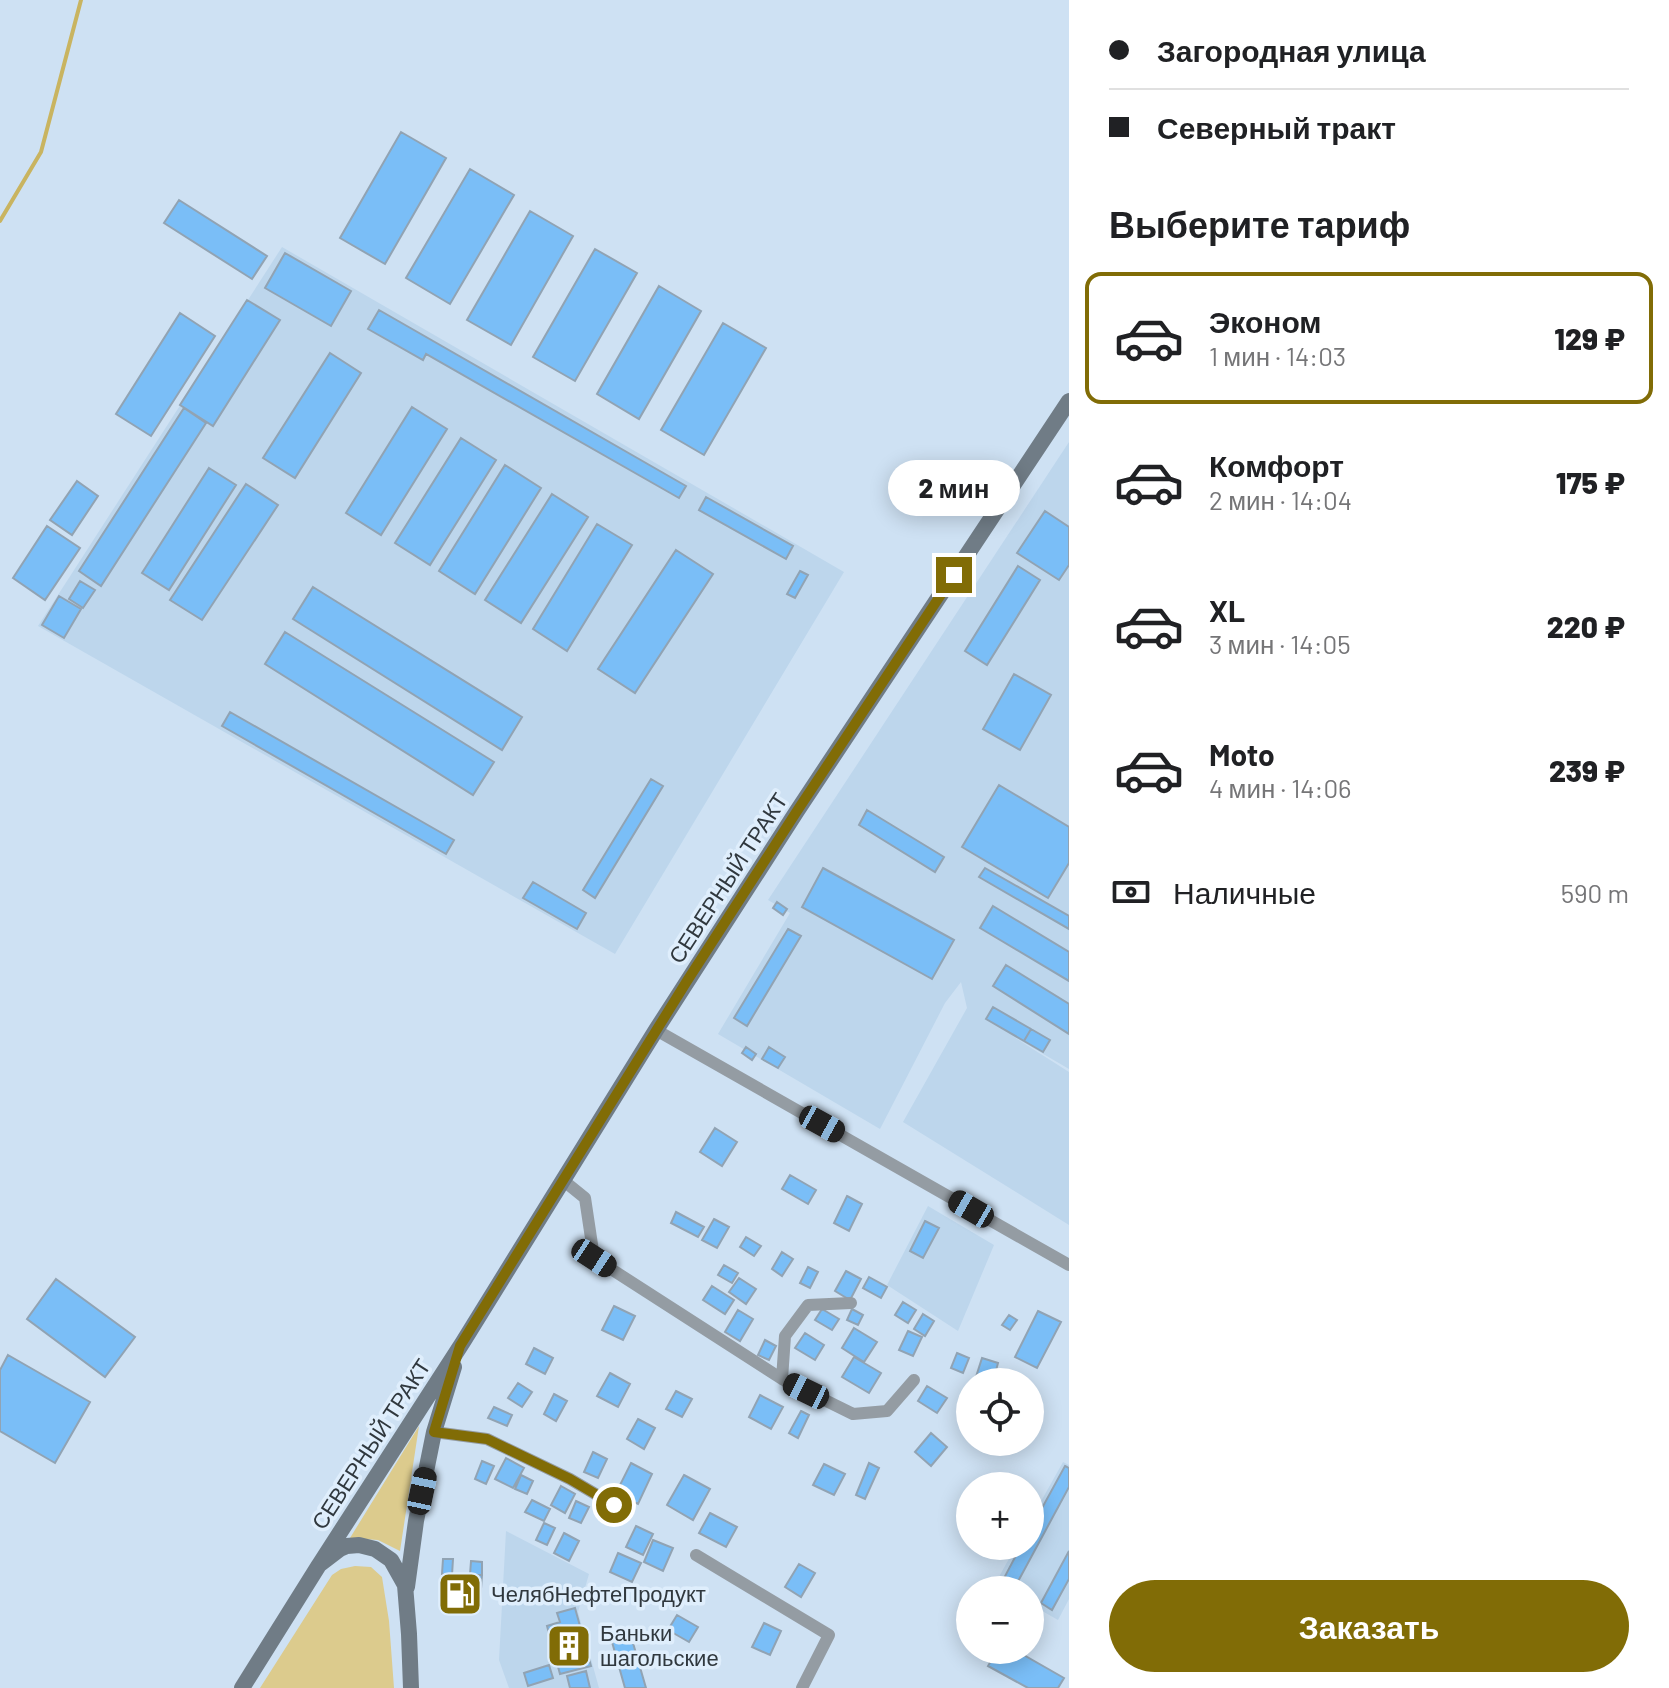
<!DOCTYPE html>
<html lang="ru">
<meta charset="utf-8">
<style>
body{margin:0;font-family:Barlow,sans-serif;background:#f2f2f2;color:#202124;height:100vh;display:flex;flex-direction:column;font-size:30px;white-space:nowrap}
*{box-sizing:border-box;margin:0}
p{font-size:26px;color:#757577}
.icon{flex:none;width:44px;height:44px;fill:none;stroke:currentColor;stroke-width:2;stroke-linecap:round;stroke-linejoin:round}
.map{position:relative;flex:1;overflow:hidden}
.panel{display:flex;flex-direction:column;background:#fff;width:600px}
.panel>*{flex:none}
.hud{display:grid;align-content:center;height:176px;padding:0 40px;background:#fff}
.buttons{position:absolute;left:956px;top:1368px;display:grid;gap:16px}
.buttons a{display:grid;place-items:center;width:88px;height:88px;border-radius:50%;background:#fff;box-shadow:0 4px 20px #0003;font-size:40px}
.end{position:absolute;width:36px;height:36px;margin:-18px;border:10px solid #816c06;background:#fff;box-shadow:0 0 0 4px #fff}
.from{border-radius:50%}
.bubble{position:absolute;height:56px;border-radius:28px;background:#fff;box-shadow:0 4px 20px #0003;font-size:26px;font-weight:800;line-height:56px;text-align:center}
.car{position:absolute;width:24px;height:48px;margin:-24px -12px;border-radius:10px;box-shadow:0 0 6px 2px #0007;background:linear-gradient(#222 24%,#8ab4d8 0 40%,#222 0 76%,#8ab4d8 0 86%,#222 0)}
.hud b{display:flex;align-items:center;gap:28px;height:76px;font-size:30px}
.hud b+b{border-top:2px solid #e0e0e0}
.hud i{width:20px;height:20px;background:#202124}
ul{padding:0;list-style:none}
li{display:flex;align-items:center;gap:24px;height:132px;margin:0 16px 12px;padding:0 24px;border:4px solid transparent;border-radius:16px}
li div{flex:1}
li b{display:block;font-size:30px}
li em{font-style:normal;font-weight:800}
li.active{border-color:#816c06}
li>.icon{width:72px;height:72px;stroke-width:1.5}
h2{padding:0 40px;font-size:36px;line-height:96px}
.pay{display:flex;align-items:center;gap:20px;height:88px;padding:0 40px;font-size:30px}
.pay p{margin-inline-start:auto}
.action{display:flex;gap:16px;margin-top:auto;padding:16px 40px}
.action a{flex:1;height:92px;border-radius:48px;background:#816c06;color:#fff;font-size:32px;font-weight:800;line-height:92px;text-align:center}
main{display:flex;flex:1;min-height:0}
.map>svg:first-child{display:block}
.built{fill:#bdd6ec}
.green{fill:#dccb8d}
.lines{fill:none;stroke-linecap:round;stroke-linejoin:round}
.stream{stroke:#c9b460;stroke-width:4}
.building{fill:#7abef7;stroke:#91a3b3;stroke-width:2}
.minor{stroke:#949ca3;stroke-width:12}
.secondary{stroke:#707c86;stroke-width:16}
.route{stroke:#816c06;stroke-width:10}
.labels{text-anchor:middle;stroke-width:7;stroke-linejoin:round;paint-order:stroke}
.street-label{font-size:22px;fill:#30383e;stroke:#dfeefc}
.poi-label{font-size:22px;fill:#30383e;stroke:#dfeefc;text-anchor:start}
</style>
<main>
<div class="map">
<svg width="1069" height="1688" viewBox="0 0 1069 1688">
<rect width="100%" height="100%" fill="#cee1f3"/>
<path class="built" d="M282 247 844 572 615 954 38 626Z
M1069 442V1069L1011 1035 1069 1072V1225L903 1122 967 1008 961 982 945 1003 880 1129 718 1034 790 913 768 900Z
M928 1206 994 1245 958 1331 887 1285Z
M1063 1462 1069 1465V1599L1058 1620 1030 1604V1590H1005L995 1584 1016 1546H1030V1521Z
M506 1531 589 1574 578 1612 599 1688H509L499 1660Z"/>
<path class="green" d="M419 1426 400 1551 378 1540 350 1538Z
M355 1566 371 1567 382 1577 389 1621 394 1688H260L332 1575 341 1569Z"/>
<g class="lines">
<path class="stream" d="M0 221 41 152 81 0"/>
</g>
<path class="building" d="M401 132 446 158 385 264 340 238Z
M470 169 514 195 450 304 406 278Z
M179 200 267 256 252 279 164 223Z
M530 211 573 236 511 345 467 320Z
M595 249 637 273 575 381 533 357Z
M285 253 351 291 331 326 265 288Z
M659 286 701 311 639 419 597 394Z
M247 300 280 320 213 426 180 405Z
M379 310 686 486 679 498 426 354 423 360 368 329Z
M180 313 215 336 151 436 116 414Z
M723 323 766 348 704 455 661 430Z
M330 353 361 373 295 478 263 458Z
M412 407 447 429 381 535 346 513Z
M184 408 206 423 101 586 79 571Z
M461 438 496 460 430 565 395 543Z
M505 465 541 488 475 594 439 571Z
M209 468 236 485 169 590 142 573Z
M77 481 98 496 72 535 50 520Z
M246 484 278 505 202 620 170 600Z
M552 494 588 517 521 623 485 600Z
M706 497 793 546 786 559 699 510Z
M1045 511 1069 527V565L1059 580 1017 553Z
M597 524 632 545 567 651 533 629Z
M47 526 80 548 45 600 13 578Z
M676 550 713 574 635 693 598 669Z
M1018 566 1040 580 987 665 965 651Z
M800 571 808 575 795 598 787 594Z
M80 581 95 590 83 608 69 599Z
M313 587 522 717 502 750 293 619Z
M59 596 81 609 64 638 42 625Z
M285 632 494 762 473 795 265 664Z
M1014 674 1051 695 1020 750 983 729Z
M230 712 454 840 446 854 222 726Z
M651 779 663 786 595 898 583 890Z
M999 785 1069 827V863L1048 898 962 847Z
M867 810 944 857 935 872 859 825Z
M823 868 954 940 932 979 802 907Z
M985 868 1069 916V929L979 877Z
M533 882 586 913 577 929 523 898Z
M777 902 787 909 783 915 773 908Z
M993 906 1069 952V981L980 928Z
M788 929 801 936 747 1026 734 1018Z
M1006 965 1069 1004V1034L993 986Z
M993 1007 1031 1029 1024 1041 986 1019Z
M1031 1029 1050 1040 1043 1052 1024 1041Z
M746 1047 756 1054 752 1060 742 1053Z
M769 1047 785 1057 778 1068 762 1059Z
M715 1128 737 1142 722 1166 700 1152Z
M790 1175 816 1190 808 1204 782 1189Z
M847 1196 862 1204 849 1231 834 1223Z
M676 1212 704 1227 698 1237 671 1223Z
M714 1219 729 1227 717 1248 702 1240Z
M925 1221 939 1228 923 1258 910 1251Z
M746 1237 761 1246 754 1256 740 1247Z
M782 1252 793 1259 782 1276 772 1269Z
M724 1265 738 1273 732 1283 718 1275Z
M808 1267 818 1272 810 1288 800 1283Z
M846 1271 861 1279 850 1300 835 1291Z
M869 1277 887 1287 881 1298 863 1288Z
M739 1278 756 1289 746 1304 729 1292Z
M56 1279 135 1337 105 1377 27 1319Z
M712 1286 734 1300 725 1314 703 1300Z
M903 1302 916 1310 908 1323 895 1315Z
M614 1306 635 1316 623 1340 602 1330Z
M822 1309 839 1319 832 1330 815 1320Z
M852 1309 863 1315 858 1325 847 1320Z
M738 1310 753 1319 740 1341 725 1332Z
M1038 1311 1061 1322 1037 1368 1015 1357Z
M923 1314 934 1321 925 1336 914 1329Z
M1009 1315 1017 1320 1010 1330 1002 1325Z
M854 1328 877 1342 864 1362 842 1348Z
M908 1331 922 1337 913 1356 899 1350Z
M805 1333 824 1345 815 1360 795 1348Z
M765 1340 776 1346 769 1360 758 1355Z
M534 1348 553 1358 545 1374 526 1364Z
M957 1353 969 1358 963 1373 951 1368Z
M8 1355 90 1402 55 1463 0 1431V1370Z
M854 1357 881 1373 869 1393 842 1377Z
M982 1358 998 1363 993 1382 975 1380Z
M610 1373 630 1384 618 1407 597 1396Z
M518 1383 532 1392 522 1407 508 1398Z
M927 1386 947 1398 937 1413 918 1401Z
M676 1391 692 1399 682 1417 666 1409Z
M554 1394 567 1401 556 1421 544 1414Z
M760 1395 783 1407 771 1429 749 1417Z
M494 1407 512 1415 507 1426 488 1418Z
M801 1411 809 1415 798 1438 789 1433Z
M638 1419 655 1428 644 1449 627 1439Z
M931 1433 947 1447 931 1466 915 1452Z
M593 1452 607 1459 598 1478 584 1472Z
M506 1458 524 1468 513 1488 495 1479Z
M482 1461 494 1466 486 1484 475 1479Z
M631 1463 652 1474 638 1504 616 1493Z
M869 1463 879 1468 865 1499 856 1495Z
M824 1464 845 1474 834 1495 813 1485Z
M1065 1466 1069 1468V1487L1015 1587 1003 1580 1021 1546H1030V1530Z
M521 1475 533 1481 527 1494 515 1489Z
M684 1475 710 1489 693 1520 667 1505Z
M561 1486 575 1494 565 1513 551 1505Z
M532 1500 550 1509 544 1521 525 1512Z
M576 1501 589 1507 581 1523 569 1518Z
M710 1513 737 1527 726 1547 699 1533Z
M544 1523 555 1528 547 1545 536 1540Z
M636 1526 653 1534 643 1555 626 1547Z
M564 1533 579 1541 569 1561 554 1553Z
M653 1540 673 1548 663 1571 644 1562Z
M1069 1551V1579L1052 1610 1041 1603Z
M618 1553 641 1563 632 1582 610 1572Z
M443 1559H453L452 1575 442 1574Z
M471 1561 482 1562V1575H470Z
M799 1564 815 1573 801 1597 785 1587Z
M470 1575H482L481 1589 469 1588Z
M469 1588 481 1589 480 1603 469 1602Z
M575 1608 591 1666 560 1674 547 1626 560 1622 557 1613Z
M677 1615 698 1627 689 1642 668 1630Z
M764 1623 781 1631 770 1655 752 1647Z
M631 1636 646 1688H625L612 1642Z
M997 1650H1015L1064 1678 1058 1688H1028L988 1666Z
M549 1665 553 1678 528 1686 524 1673Z
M586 1671 590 1688H570L567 1676Z"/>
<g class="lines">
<path class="minor" d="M656 1030 1069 1265
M564 1181 585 1198 594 1258 782 1379 853 1414 887 1411 914 1380
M782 1379 785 1336 808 1305 851 1303
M434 1432 487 1439 570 1479 614 1505
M696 1555 829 1635 802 1688"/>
<path class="secondary" d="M319 1565 463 1342 656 1030 797 811 1069 401
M407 1587 416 1521 434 1432 454 1367
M242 1688 319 1565 340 1549 347 1546 359 1545 375 1549 391 1560 405 1585 409 1634 411 1688"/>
</g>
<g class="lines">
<path class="route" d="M614 1505 570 1479 487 1439 434 1432 460 1346 687 981 797 811 954 575"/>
</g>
<defs>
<g id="fuel-square" transform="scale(2.3)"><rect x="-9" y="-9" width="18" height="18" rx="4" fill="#816c06" stroke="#dfeefc"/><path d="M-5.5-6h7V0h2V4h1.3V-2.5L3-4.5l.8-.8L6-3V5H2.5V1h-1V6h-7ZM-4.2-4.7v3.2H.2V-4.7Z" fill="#fff"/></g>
<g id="building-square" transform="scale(2.3)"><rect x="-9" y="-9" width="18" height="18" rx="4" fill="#816c06" stroke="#dfeefc"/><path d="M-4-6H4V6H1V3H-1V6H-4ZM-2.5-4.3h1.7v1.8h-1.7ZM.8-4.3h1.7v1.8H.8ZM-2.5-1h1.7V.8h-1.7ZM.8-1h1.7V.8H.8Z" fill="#fff"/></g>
</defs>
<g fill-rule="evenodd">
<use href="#fuel-square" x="460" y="1594"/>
<use href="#building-square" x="569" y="1646"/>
</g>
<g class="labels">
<g class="street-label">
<text transform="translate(728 878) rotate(-57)" y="8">СЕВЕРНЫЙ ТРАКТ</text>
<text transform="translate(371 1444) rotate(-57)" y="8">СЕВЕРНЫЙ ТРАКТ</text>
</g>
<g class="poi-label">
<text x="491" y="1602">ЧелябНефтеПродукт</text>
<text x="600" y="1641">Баньки<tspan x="600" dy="25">шагольские</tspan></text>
</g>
</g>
</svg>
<div class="buttons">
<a><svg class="icon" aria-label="locate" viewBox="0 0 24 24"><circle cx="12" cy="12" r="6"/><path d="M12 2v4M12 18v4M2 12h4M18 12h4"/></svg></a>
<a>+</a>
<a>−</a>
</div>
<i class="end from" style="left:614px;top:1505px"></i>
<i class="end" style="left:954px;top:575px"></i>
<div class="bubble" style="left:888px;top:460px;width:132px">2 мин</div>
<i class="car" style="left:822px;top:1124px;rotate:119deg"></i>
<i class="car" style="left:971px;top:1209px;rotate:300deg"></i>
<i class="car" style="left:594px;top:1258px;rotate:123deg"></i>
<i class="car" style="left:806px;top:1391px;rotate:296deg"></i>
<i class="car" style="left:422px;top:1491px;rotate:12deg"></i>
</div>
<section class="panel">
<div class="hud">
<b><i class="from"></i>Загородная улица</b>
<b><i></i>Северный тракт</b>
</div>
<h2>Выберите тариф</h2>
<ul>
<li class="active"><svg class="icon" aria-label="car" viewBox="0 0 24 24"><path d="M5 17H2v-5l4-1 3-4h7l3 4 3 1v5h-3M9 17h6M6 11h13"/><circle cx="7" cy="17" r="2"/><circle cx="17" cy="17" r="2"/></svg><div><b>Эконом</b><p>1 мин · 14:03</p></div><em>129 ₽</em></li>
<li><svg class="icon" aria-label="car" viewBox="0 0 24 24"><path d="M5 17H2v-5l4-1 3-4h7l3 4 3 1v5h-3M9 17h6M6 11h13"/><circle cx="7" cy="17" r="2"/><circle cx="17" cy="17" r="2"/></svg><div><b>Комфорт</b><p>2 мин · 14:04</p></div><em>175 ₽</em></li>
<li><svg class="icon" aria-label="car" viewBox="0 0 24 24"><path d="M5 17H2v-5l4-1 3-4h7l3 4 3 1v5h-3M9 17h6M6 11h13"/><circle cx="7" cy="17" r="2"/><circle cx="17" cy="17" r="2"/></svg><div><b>XL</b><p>3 мин · 14:05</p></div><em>220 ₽</em></li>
<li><svg class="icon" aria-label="car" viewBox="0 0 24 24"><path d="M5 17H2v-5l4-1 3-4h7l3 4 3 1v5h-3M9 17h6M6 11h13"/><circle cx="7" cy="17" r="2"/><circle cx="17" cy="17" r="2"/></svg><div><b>Moto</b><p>4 мин · 14:06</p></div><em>239 ₽</em></li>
</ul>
<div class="pay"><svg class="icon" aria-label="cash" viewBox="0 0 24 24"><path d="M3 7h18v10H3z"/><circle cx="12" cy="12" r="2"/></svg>Наличные<p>590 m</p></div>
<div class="action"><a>Заказать</a></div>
</section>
</main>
